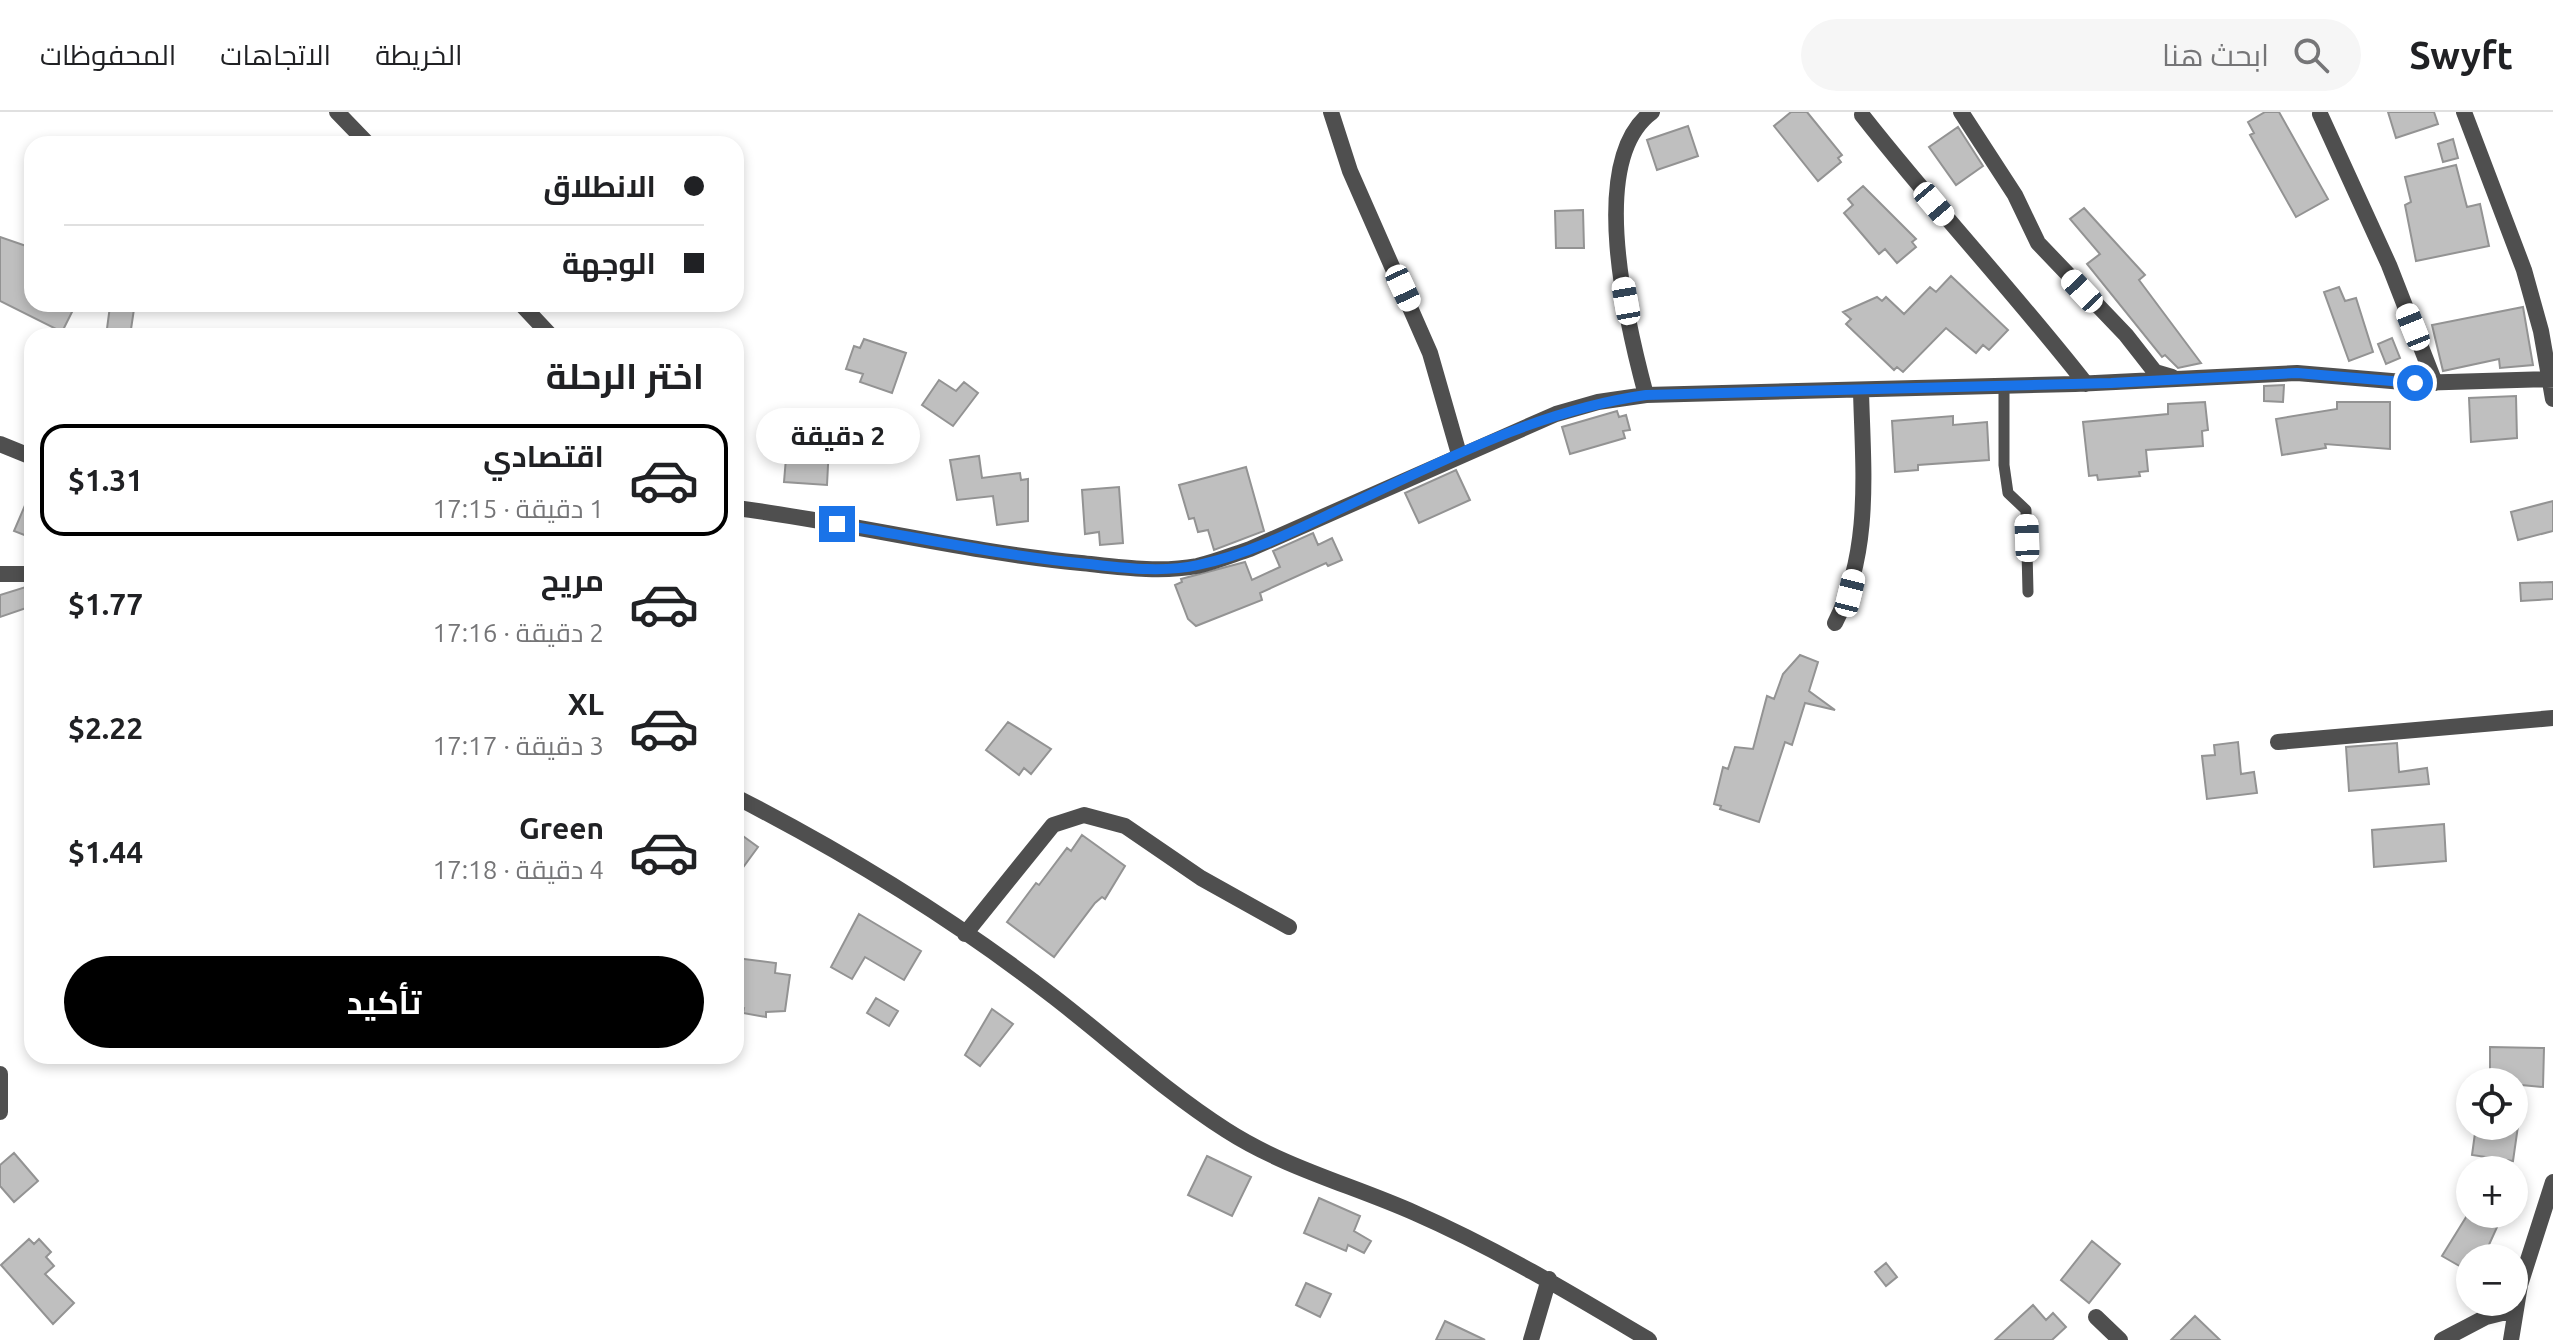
<!DOCTYPE html>
<html lang="ar">
<meta charset="utf-8">
<style>
body{margin:0;font-family:Ubuntu,Cairo,sans-serif;background:#f6f6f6;color:#202124;direction:rtl;height:100vh;display:flex;flex-direction:column;font-size:30px;white-space:nowrap}
*{box-sizing:border-box;margin:0}
p{font-size:26px;color:#757577}
.icon{flex:none;width:44px;height:44px;fill:none;stroke:currentColor;stroke-width:2;stroke-linecap:round;stroke-linejoin:round}
.map{position:relative;flex:1;overflow:hidden;direction:ltr}
.drawer{position:absolute;left:24px;top:216px;width:720px;height:736px;display:flex;flex-direction:column;background:#fff;border-radius:24px;box-shadow:0 4px 12px #0003;direction:rtl}
.drawer>*{flex:none}
.top-card{position:absolute;left:24px;top:24px;width:720px;height:176px;border-radius:24px;box-shadow:0 4px 12px #0003;direction:rtl;display:grid;align-content:center;height:176px;padding:0 40px;background:#fff}
.fabs{position:absolute;left:2456px;top:956px;display:grid;gap:16px}
.fabs a{display:grid;place-items:center;width:72px;height:72px;border-radius:50%;background:#fff;box-shadow:0 4px 12px #0003;font-size:40px}
.end{position:absolute;width:36px;height:36px;margin:-18px;border:10px solid #1a73e8;background:#fff;box-shadow:0 0 0 4px #fff}
.from{border-radius:50%}
.bubble{position:absolute;height:56px;border-radius:28px;background:#fff;box-shadow:0 4px 12px #0003;font-size:26px;font-weight:700;line-height:56px;text-align:center;direction:rtl}
.car{position:absolute;width:24px;height:48px;margin:-24px -12px;border-radius:10px;box-shadow:0 0 6px 2px #0007;background:linear-gradient(#fff 24%,#345 0 40%,#fff 0 76%,#345 0 86%,#fff 0)}
.top-card b{display:flex;align-items:center;gap:28px;height:76px;font-size:30px}
.top-card b+b{border-top:2px solid #e0e0e0}
.top-card i{width:20px;height:20px;background:#202124}
ul{padding:0;list-style:none}
li{display:flex;align-items:center;gap:24px;height:112px;margin:0 16px 12px;padding:0 24px;border:4px solid transparent;border-radius:24px}
li div{flex:1}
li b{display:block;font-size:30px}
li em{font-style:normal;font-weight:700}
li.active{border-color:#000}
li>.icon{width:72px;height:72px;stroke-width:1.5}
h2{padding:0 40px;font-size:36px;line-height:96px}
.button{display:flex;gap:16px;margin-top:auto;padding:16px 40px}
.button a{flex:1;height:92px;border-radius:48px;background:#000;color:#fff;font-size:32px;font-weight:700;line-height:92px;text-align:center}
header{display:flex;align-items:center;gap:48px;box-sizing:border-box;height:112px;padding:0 40px;background:#fff;border-bottom:2px solid #e0e0e0}
header strong{font-size:38px}
nav{display:flex;gap:44px;margin-inline-start:auto;font-size:28px}
.search{width:560px;height:72px;background:#f6f6f6;display:flex;align-items:center;gap:20px;box-sizing:border-box;padding:0 28px;border-radius:44px;color:#757577;font-size:30px}
.map>svg:first-child{display:block}
.building{fill:#bfbfbf;stroke:#939393;stroke-width:2}
.lines{fill:none;stroke-linecap:round;stroke-linejoin:round}
.lane{stroke:#4f4f4f;stroke-width:11}
.street{stroke:#4f4f4f;stroke-width:16}
.route{stroke:#1a73e8;stroke-width:10}
</style>
<header>
<strong>Swyft</strong>
<div class="search"><svg class="icon" aria-label="search" viewBox="0 0 24 24"><circle cx="10" cy="10" r="6"/><path d="M15 15l6 6"/></svg>ابحث هنا</div>
<nav><a>الخريطة</a><a>الاتجاهات</a><a>المحفوظات</a></nav>
</header>
<div class="map">
<svg width="2553" height="1228" viewBox="0 0 2553 1228">
<rect width="100%" height="100%" fill="#fff"/>
<path class="building" d="M1791 0H1807L1842 43 1838 46 1841 50 1818 69 1774 14Z
M2265 0H2279L2328 87 2296 105 2250 23 2254 21 2248 10Z
M2388 0H2434L2438 12 2396 26Z
M1688 14 1698 44 1657 58 1647 28Z
M1958 15 1983 54 1956 73 1929 35Z
M2453 27 2458 46 2443 50 2438 32Z
M2456 53 2467 95 2480 92 2489 134 2416 149 2405 93 2411 90 2405 65Z
M1863 74 1916 127 1912 130 1916 135 1897 151 1885 137 1879 142 1844 101 1853 93 1848 87Z
M2084 96 2145 163 2139 168 2201 251 2178 256 2165 243 2162 245 2087 152 2100 142 2070 107Z
M1583 98 1584 136H1556L1555 99Z
M0 125 32 136V192H76L62 220 0 189Z
M1951 164 2008 218 1989 238 1983 233 1976 241 1946 216 1903 260 1897 255 1894 258 1846 212 1851 207 1843 200 1877 185 1882 189 1886 185 1904 202 1930 175 1936 180Z
M2339 175 2345 189 2356 186 2373 240 2349 249 2324 180Z
M110 194 134 197 130 224H106Z
M2523 195 2533 253 2500 256 2499 247 2443 259 2432 213Z
M2392 226 2400 246 2386 252 2378 232Z
M864 227 906 241 892 281 860 270 863 262 846 257 854 234 860 236Z
M939 268 956 279 964 270 978 281 953 314 922 293Z
M2284 273 2283 290 2264 289V274Z
M2516 284 2517 326 2471 330 2469 286Z
M2205 290 2208 318 2202 319 2203 334 2146 338 2148 359 2139 360 2140 364 2098 368 2097 363 2089 364 2083 310 2168 302V292Z
M2337 290H2390V337L2325 332 2326 336 2282 343 2276 307 2337 297Z
M1617 299 1619 305 1626 303 1630 318 1623 319 1625 326 1570 342 1562 315Z
M1953 304V313L1987 310 1989 348 1918 353V358L1895 360 1892 309Z
M775 331 829 334 827 373 784 370 786 346H774Z
M979 344 982 366 1020 361 1021 368 1028 367V409L997 413 993 384 957 388 950 348Z
M1246 355 1264 419 1214 438 1208 418 1198 420 1194 406 1189 407 1179 373Z
M1456 358 1470 388 1419 411 1405 381Z
M1119 375 1123 431 1100 433 1099 420 1085 422 1082 378Z
M32 377V426L14 419Z
M2553 389V419L2518 428 2511 400Z
M1313 421 1318 433 1332 426 1342 448 1328 454 1326 451 1260 481 1262 488 1196 514 1188 507 1175 473 1182 470 1181 467 1245 450 1252 468 1280 455 1273 439Z
M2553 470V487L2521 489 2520 471Z
M32 473V494L0 505V483Z
M1800 543 1818 550 1809 579 1835 598 1805 591 1792 633 1785 630 1759 710 1720 697 1721 694 1714 692 1723 655 1728 657 1735 635 1753 637 1767 584 1774 587 1783 562Z
M1008 610 1051 637 1031 662 1024 656 1019 663 986 638Z
M2238 630 2241 662 2254 660 2257 681 2207 687 2202 644 2215 643 2214 633Z
M2397 631 2399 660 2427 656 2429 672 2349 679 2346 635Z
M2444 712 2446 749 2374 755 2372 718Z
M736 719 758 735 736 765Z
M1082 723 1125 754 1105 787 1102 785 1095 791 1054 845 1007 810 1036 771 1039 773 1067 736 1071 739Z
M859 802 921 839 904 868 865 845 852 867 831 855Z
M736 846 776 851 775 861 790 863 785 899 766 900V905L743 901 744 896 736 895Z
M876 886 898 899 889 914 867 901Z
M992 897 1013 912 980 954 965 943Z
M2490 935 2544 936 2543 975 2490 970Z
M2476 1014H2518L2513 1049 2472 1043Z
M14 1041 38 1069 14 1090 0 1074V1053Z
M1207 1044 1251 1065 1232 1104 1188 1083Z
M1319 1086 1360 1104 1354 1119 1371 1129 1364 1141 1348 1133 1346 1139 1304 1121Z
M2468 1102H2503L2483 1146H2470V1160L2442 1144Z
M29 1127 34 1132 39 1127 51 1140 46 1145 54 1154 45 1162 74 1191 53 1212 1 1153Z
M2092 1129 2120 1152 2089 1191 2061 1168Z
M1886 1151 1897 1165 1886 1174 1875 1160Z
M1306 1171 1331 1182 1320 1205 1296 1193Z
M2033 1193 2046 1208 2053 1201 2066 1215 2052 1228H1995Z
M2195 1204 2220 1228H2171Z
M1445 1209 1485 1228H1436Z"/>
<g class="lines">
<path class="lane" d="M2004 273V353L2008 381 2026 398 2028 480"/>
<path class="street" d="M337 0 368 32
M1331 0 1350 59 1430 241 1459 342
M1961 0 2015 83 2038 131 2126 223 2155 260 2172 265
M2464 0 2524 158 2541 219 2553 287
M2320 2 2389 153 2435 271
M1862 3C1934 95 2014 180 2086 272
M521 192 551 224
M1646 283C1628 216 1586 48 1652 0
M0 332 32 345
M736 396C852 411 965 440 1081 451 1119 455 1159 461 1197 454 1215 450 1232 443 1250 437L1556 302 1598 290 1646 283 2075 272 2297 261 2415 271 2553 267
M0 462H32
M1835 511C1872 438 1863 358 1861 279
M2278 630 2553 606
M736 685C847 742 955 808 1054 885 1111 929 1165 979 1226 1018 1285 1056 1352 1073 1415 1101 1497 1137 1572 1182 1649 1228
M965 822 1053 713 1084 703 1125 714 1201 766 1289 815
M0 962V1000
M2096 1205 2120 1228
M1531 1228 1549 1167
M2442 1228 2486 1205 2514 1198
M2511 1228 2520 1173 2553 1070"/>
</g>
<g class="lines">
<path class="route" d="M837 412C921 426 1004 444 1089 452 1125 456 1163 461 1198 453 1251 442 1302 415 1351 392 1446 347 1540 298 1646 283L2111 271 2297 261 2415 271"/>
</g>
</svg>
<div class="fabs">
<a><svg class="icon" aria-label="locate" viewBox="0 0 24 24"><circle cx="12" cy="12" r="6"/><path d="M12 2v4M12 18v4M2 12h4M18 12h4"/></svg></a>
<a>+</a>
<a>−</a>
</div>
<i class="end from" style="left:2415px;top:271px"></i>
<i class="end" style="left:837px;top:412px"></i>
<div class="bubble" style="left:756px;top:296px;width:164px">2 دقيقة</div>
<i class="car" style="left:1934px;top:92px;rotate:140deg"></i>
<i class="car" style="left:1403px;top:176px;rotate:155deg"></i>
<i class="car" style="left:2082px;top:179px;rotate:317deg"></i>
<i class="car" style="left:1626px;top:189px;rotate:350deg"></i>
<i class="car" style="left:2413px;top:215px;rotate:338deg"></i>
<i class="car" style="left:2027px;top:426px;rotate:358deg"></i>
<i class="car" style="left:1850px;top:481px;rotate:14deg"></i>
<div class="top-card">
<b><i class="from"></i>الانطلاق</b>
<b><i></i>الوجهة</b>
</div>
<section class="drawer">
<h2>اختر الرحلة</h2>
<ul>
<li class="active"><svg class="icon" aria-label="car" viewBox="0 0 24 24"><path d="M5 17H2v-5l4-1 3-4h7l3 4 3 1v5h-3M9 17h6M6 11h13"/><circle cx="7" cy="17" r="2"/><circle cx="17" cy="17" r="2"/></svg><div><b>اقتصادي</b><p>1 دقيقة · 17:15</p></div><em>$1.31</em></li>
<li><svg class="icon" aria-label="car" viewBox="0 0 24 24"><path d="M5 17H2v-5l4-1 3-4h7l3 4 3 1v5h-3M9 17h6M6 11h13"/><circle cx="7" cy="17" r="2"/><circle cx="17" cy="17" r="2"/></svg><div><b>مريح</b><p>2 دقيقة · 17:16</p></div><em>$1.77</em></li>
<li><svg class="icon" aria-label="car" viewBox="0 0 24 24"><path d="M5 17H2v-5l4-1 3-4h7l3 4 3 1v5h-3M9 17h6M6 11h13"/><circle cx="7" cy="17" r="2"/><circle cx="17" cy="17" r="2"/></svg><div><b>XL</b><p>3 دقيقة · 17:17</p></div><em>$2.22</em></li>
<li><svg class="icon" aria-label="car" viewBox="0 0 24 24"><path d="M5 17H2v-5l4-1 3-4h7l3 4 3 1v5h-3M9 17h6M6 11h13"/><circle cx="7" cy="17" r="2"/><circle cx="17" cy="17" r="2"/></svg><div><b>Green</b><p>4 دقيقة · 17:18</p></div><em>$1.44</em></li>
</ul>
<div class="button"><a>تأكيد</a></div>
</section>
</div>
